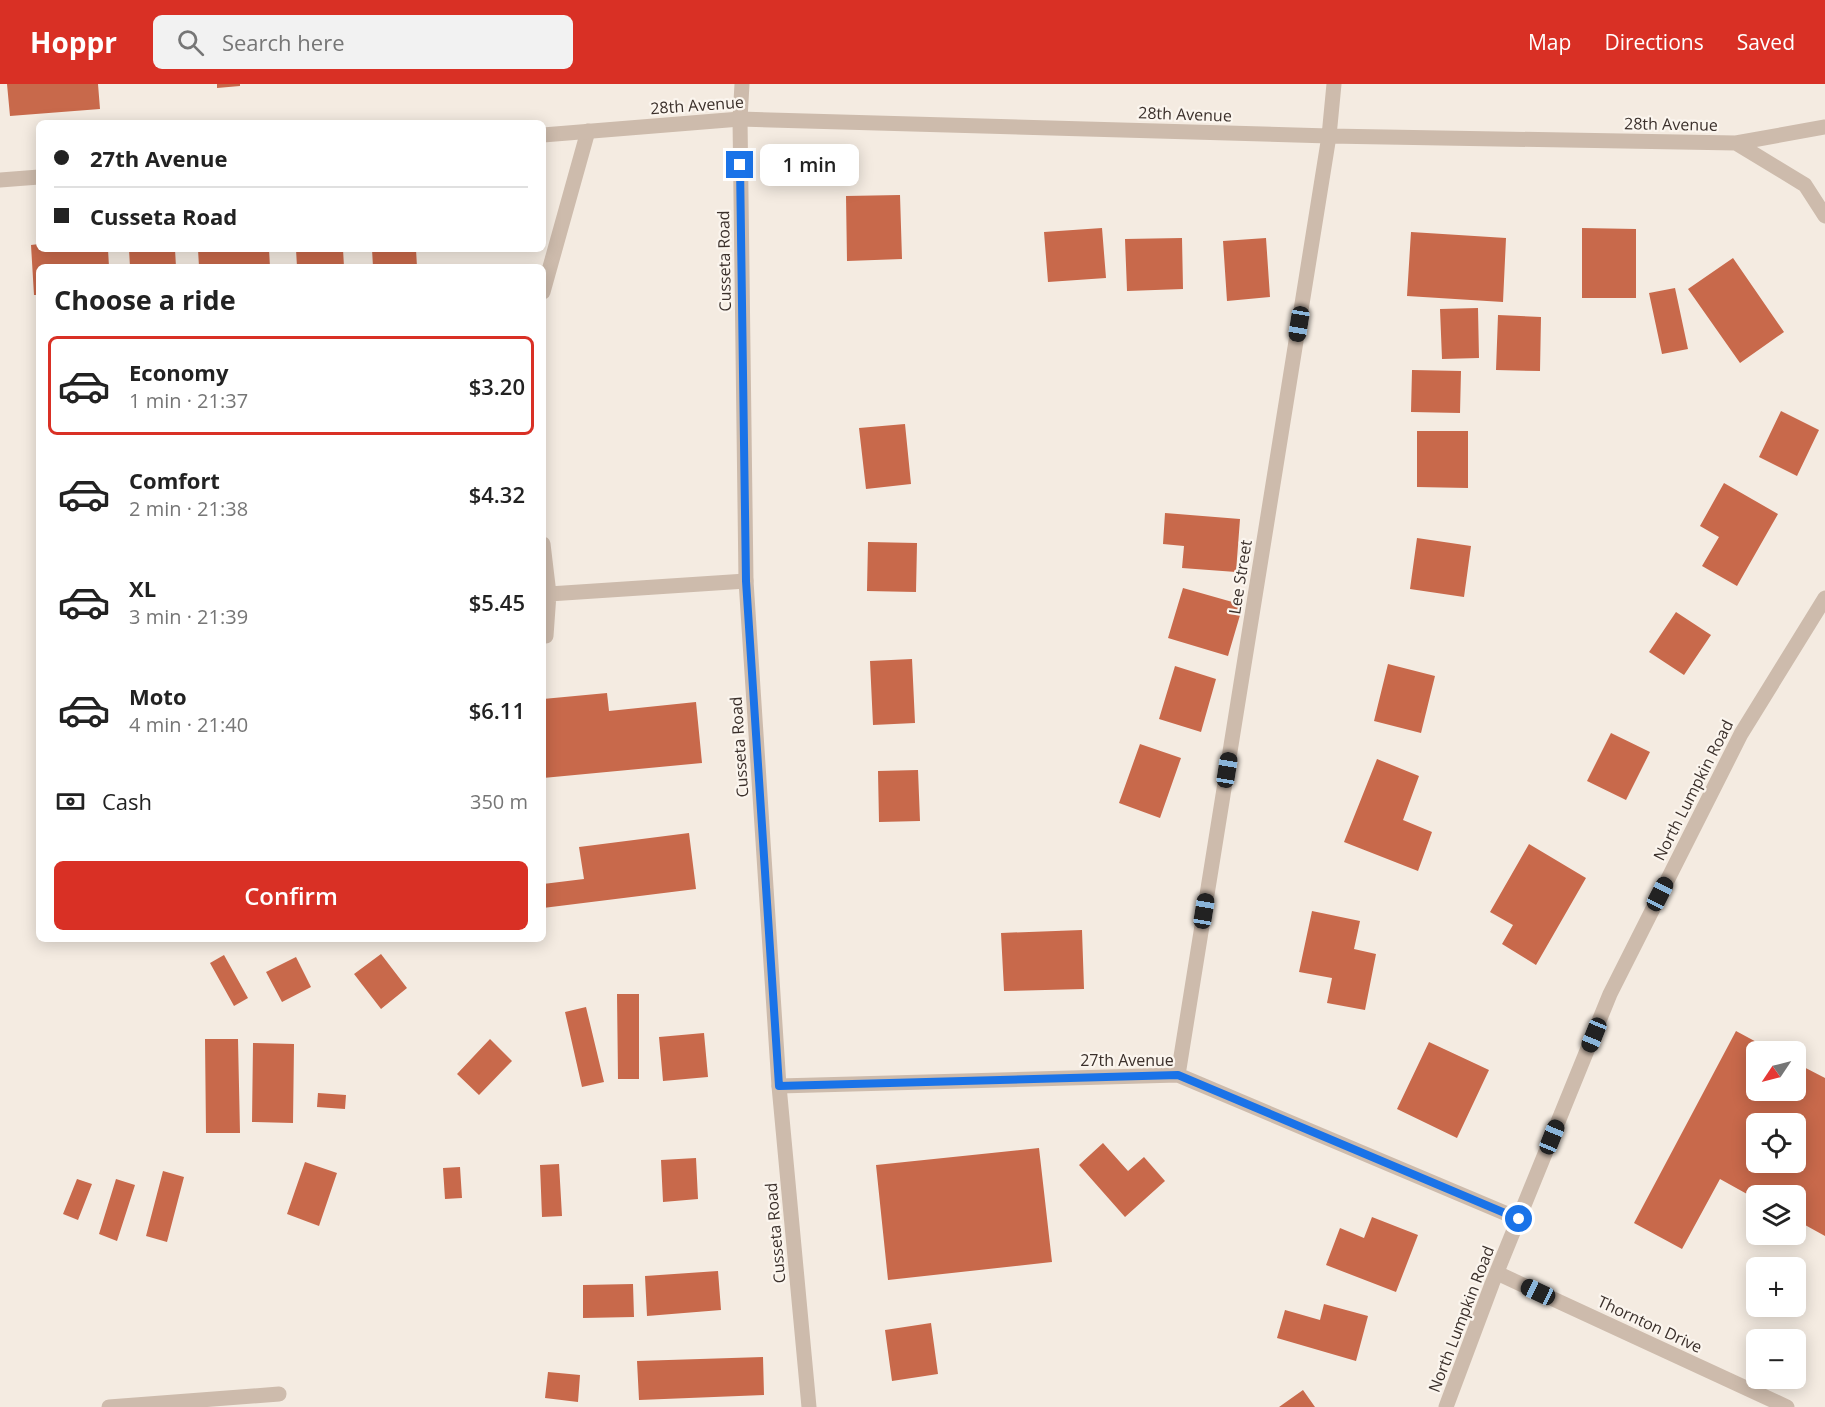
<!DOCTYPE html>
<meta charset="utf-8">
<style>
body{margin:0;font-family:"Open Sans",sans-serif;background:#f2f2f2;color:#222;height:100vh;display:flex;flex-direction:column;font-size:22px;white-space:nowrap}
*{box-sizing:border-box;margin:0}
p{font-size:20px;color:#767676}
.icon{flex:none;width:33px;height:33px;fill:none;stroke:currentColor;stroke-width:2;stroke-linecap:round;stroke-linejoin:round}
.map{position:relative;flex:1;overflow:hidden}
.panel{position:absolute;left:36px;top:180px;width:510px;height:678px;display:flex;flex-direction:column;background:#fff;border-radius:9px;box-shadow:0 3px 15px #0003}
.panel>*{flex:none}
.hud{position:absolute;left:36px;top:36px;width:510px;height:132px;border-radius:9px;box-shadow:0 3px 15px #0003;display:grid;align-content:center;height:132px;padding:0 18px;background:#fff}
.needle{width:39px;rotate:235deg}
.fabs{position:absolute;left:1746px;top:957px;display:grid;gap:12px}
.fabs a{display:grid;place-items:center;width:60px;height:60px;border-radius:9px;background:#fff;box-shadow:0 3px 15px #0003;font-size:30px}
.end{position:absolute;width:27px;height:27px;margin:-14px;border:8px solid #1a73e8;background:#fff;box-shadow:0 0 0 3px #fff}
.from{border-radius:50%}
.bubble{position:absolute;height:42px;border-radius:9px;background:#fff;box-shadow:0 3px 15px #0003;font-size:20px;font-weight:600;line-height:42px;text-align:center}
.car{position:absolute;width:18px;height:36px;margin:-18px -9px;border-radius:8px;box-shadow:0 0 4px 2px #0007;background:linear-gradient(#222 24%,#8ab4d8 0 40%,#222 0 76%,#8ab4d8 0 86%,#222 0)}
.hud b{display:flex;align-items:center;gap:21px;height:57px;font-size:22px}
.hud b+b{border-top:2px solid #e0e0e0}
.hud i{width:15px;height:15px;background:#222}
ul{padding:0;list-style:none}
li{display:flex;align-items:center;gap:18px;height:99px;margin:0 12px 9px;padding:0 6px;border:3px solid transparent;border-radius:9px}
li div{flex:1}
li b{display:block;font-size:22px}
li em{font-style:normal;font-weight:600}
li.selected{border-color:#d93025}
li>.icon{width:54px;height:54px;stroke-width:1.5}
h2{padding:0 18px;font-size:27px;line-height:72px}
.pay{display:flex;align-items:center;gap:15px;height:66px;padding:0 18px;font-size:22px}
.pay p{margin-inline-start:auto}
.cta{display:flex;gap:12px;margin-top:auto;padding:12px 18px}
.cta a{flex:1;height:69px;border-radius:9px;background:#d93025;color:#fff;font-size:24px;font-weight:600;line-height:69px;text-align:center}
header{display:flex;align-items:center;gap:36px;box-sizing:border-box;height:84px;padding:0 30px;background:#d93025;color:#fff}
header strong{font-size:28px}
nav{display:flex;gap:33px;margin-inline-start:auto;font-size:21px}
.search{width:420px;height:54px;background:#f2f2f2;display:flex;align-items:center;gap:15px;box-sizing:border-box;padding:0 21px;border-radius:9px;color:#767676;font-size:22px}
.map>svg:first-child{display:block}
.building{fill:#c8694b;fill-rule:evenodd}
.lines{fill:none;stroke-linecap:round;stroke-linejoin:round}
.service{stroke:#cdbbac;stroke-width:15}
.minor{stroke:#cdbbac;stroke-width:15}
.tertiary{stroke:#cdbbac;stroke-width:15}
.route{stroke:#1a73e8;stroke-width:8}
.labels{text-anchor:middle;stroke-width:4.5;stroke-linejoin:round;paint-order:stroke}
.street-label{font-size:16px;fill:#3b302b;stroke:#fbf5ee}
</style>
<header>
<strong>Hoppr</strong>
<div class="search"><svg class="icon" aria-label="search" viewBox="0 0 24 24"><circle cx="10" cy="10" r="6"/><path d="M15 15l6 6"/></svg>Search here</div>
<nav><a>Map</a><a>Directions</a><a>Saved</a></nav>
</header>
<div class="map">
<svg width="1825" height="1323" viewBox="0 0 1825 1323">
<rect width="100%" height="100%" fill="#f4ebe1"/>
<path class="building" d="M7 0H98L100 25 10 32Z
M217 0H240V2L217 4Z
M900 111 902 175 847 177 846 112Z
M1102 144 1106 194 1048 198 1044 148Z
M1582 144 1636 145V214H1582Z
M1411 148 1506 154 1503 218 1407 212Z
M1182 154 1183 205 1127 207 1125 155Z
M1266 154 1270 213 1227 217 1223 157Z
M39 160V165H108L109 183H39V211H34L31 161Z
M129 165H175L176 183H130Z
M198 165H269L270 183H199Z
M296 165H343L344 183H297Z
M372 165H416L417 183H373Z
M1733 174 1784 248 1740 279 1688 205Z
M1675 204 1688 265 1662 270 1649 209Z
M1478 224 1479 274 1442 275 1440 225Z
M1498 231 1541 233 1540 287 1496 286Z
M1412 286 1461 287 1460 329 1411 328Z
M1781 327 1819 346 1797 392 1759 373Z
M905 340 911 400 866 405 859 344Z
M1417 347H1468V404L1417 403Z
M1724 399 1778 430 1737 502 1702 482 1719 453 1700 442Z
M1165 429 1240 435 1236 488 1182 484 1184 462 1163 460Z
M1417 454 1471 462 1464 513 1410 505Z
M868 458 917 459 916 508 867 507Z
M1183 504 1243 521 1228 572 1168 554Z
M1676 528 1711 551 1684 591 1649 568Z
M912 575 915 639 873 641 870 577Z
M1388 580 1435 592 1421 649 1374 637Z
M1175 582 1216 595 1201 648 1159 635Z
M607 609 609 627 696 618 702 679 543 694V615Z
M1611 649 1650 668 1626 716 1587 697Z
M1140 660 1181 674 1160 734 1119 719Z
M1377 675 1419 692 1403 736 1432 748 1418 787 1344 758Z
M918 686 920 737 879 738 878 687Z
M689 749 696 805 543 824V800L584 795 579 763Z
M1529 760 1586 794 1536 881 1502 860 1513 841 1490 828Z
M1312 827 1360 837 1354 865 1376 870 1365 926 1327 919 1332 894 1299 888Z
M1082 846 1084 905 1004 907 1001 849Z
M381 870 407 904 381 925 354 890Z
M224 871 248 914 234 922 210 879Z
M296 873 311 903 282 918 266 888Z
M617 910H639V995H618Z
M586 923 604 998 582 1003 565 928Z
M1736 947 1775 968H1756V1006H1796V979L1825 994V1152L1796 1136V1112H1756V1115L1720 1095 1682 1165 1634 1139ZM1756 1040H1796V1078H1756Z
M704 949 708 993 663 997 659 953Z
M205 955H238L240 1049H206Z
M490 955 512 977 479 1011 457 990Z
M1429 958 1489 986 1457 1054 1397 1025Z
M253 959 294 960 293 1039 252 1038Z
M318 1009 346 1011 345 1025 317 1023Z
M1103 1059 1128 1087 1144 1073 1165 1097 1125 1133 1079 1081Z
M1039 1064 1052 1178 888 1196 876 1081Z
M696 1074 698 1115 663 1118 661 1076Z
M305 1078 337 1089 319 1142 287 1130Z
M559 1080 562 1132 542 1133 540 1081Z
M460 1083 462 1114 445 1115 443 1084Z
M163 1087 184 1093 167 1158 146 1152Z
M77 1095 92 1100 78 1136 63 1130Z
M116 1095 135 1101 117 1157 99 1150Z
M1372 1133 1418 1151 1396 1208 1326 1181 1340 1144 1364 1154Z
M718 1187 721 1226 647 1232 645 1192Z
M633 1200 634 1233 583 1234V1201Z
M1324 1220 1368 1232 1356 1277 1277 1254 1285 1226 1320 1236Z
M931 1239 938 1290 892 1297 885 1246Z
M763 1273 764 1311 639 1316 637 1277Z
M548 1288 580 1291 578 1318 545 1314Z
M1303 1306 1315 1323H1279Z"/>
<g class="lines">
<path class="service" d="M543 208 588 47
M543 460 549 510 546 552H543
M549 510 746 497
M109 1323 279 1310"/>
<path class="minor" d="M543 51 740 35 1329 52 1736 59 1825 43
M1736 59 1805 101 1825 132
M0 96 39 93
M1178 991 1329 52 1334 0
M779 1002 1178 991 1519 1135
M1497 1189 1787 1323"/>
<path class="tertiary" d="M742 0 740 35 746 497 779 1002 809 1323
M1446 1323 1492 1200 1610 910 1741 650 1825 514"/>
</g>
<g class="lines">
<path class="route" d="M740 81 746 497 779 1002 1178 991 1519 1135"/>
</g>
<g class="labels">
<g class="street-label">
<text transform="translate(697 21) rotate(-4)" y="6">28th Avenue</text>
<text transform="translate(1185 30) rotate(2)" y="6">28th Avenue</text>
<text transform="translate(1671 40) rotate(1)" y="6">28th Avenue</text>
<text transform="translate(724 177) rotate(-91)" y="6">Cusseta Road</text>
<text transform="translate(1240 493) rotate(-81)" y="6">Lee Street</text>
<text transform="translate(739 663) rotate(-94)" y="6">Cusseta Road</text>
<text transform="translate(1693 706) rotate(-63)" y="6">North Lumpkin Road</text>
<text x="1127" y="982">27th Avenue</text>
<text transform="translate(775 1149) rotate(-95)" y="6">Cusseta Road</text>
<text transform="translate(1461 1235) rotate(-69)" y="6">North Lumpkin Road</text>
<text transform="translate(1650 1240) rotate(25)" y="6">Thornton Drive</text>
</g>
</g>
</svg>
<div class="fabs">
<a><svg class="needle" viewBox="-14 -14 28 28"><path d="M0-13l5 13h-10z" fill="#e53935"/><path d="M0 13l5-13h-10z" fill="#767676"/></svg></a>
<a><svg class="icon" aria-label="locate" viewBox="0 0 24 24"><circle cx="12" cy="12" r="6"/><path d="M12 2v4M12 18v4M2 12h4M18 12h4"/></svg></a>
<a><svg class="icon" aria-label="layers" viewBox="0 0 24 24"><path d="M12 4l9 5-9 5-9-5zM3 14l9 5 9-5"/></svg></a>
<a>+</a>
<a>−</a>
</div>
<i class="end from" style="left:1519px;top:1135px"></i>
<i class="end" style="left:740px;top:81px"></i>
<div class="bubble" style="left:760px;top:60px;width:99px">1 min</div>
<i class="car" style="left:1299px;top:240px;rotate:189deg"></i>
<i class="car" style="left:1227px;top:686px;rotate:9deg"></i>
<i class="car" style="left:1660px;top:810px;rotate:27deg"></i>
<i class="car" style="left:1204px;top:827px;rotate:9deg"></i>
<i class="car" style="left:1594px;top:951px;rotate:202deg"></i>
<i class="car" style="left:1552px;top:1053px;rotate:22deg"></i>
<i class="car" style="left:1538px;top:1208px;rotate:295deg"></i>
<div class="hud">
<b><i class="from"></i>27th Avenue</b>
<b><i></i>Cusseta Road</b>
</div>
<section class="panel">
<h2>Choose a ride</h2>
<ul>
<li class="selected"><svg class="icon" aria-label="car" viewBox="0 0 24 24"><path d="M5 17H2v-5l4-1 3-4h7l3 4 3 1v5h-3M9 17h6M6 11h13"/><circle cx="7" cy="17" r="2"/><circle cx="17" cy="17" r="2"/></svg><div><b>Economy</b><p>1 min · 21:37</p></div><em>$3.20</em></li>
<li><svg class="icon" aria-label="car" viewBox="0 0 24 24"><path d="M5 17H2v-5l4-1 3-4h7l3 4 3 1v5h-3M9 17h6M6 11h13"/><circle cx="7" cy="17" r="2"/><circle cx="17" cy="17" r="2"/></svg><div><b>Comfort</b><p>2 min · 21:38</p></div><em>$4.32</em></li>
<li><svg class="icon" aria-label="car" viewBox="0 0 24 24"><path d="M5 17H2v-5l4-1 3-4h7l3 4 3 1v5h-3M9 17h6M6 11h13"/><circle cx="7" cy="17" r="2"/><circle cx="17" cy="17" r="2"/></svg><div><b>XL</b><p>3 min · 21:39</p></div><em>$5.45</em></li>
<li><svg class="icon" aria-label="car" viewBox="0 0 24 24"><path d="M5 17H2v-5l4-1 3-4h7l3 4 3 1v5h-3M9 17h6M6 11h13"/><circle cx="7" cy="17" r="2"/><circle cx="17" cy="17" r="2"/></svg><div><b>Moto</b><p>4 min · 21:40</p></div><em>$6.11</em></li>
</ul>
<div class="pay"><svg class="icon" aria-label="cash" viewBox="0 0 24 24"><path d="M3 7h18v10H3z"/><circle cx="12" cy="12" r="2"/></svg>Cash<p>350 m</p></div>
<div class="cta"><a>Confirm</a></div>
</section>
</div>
